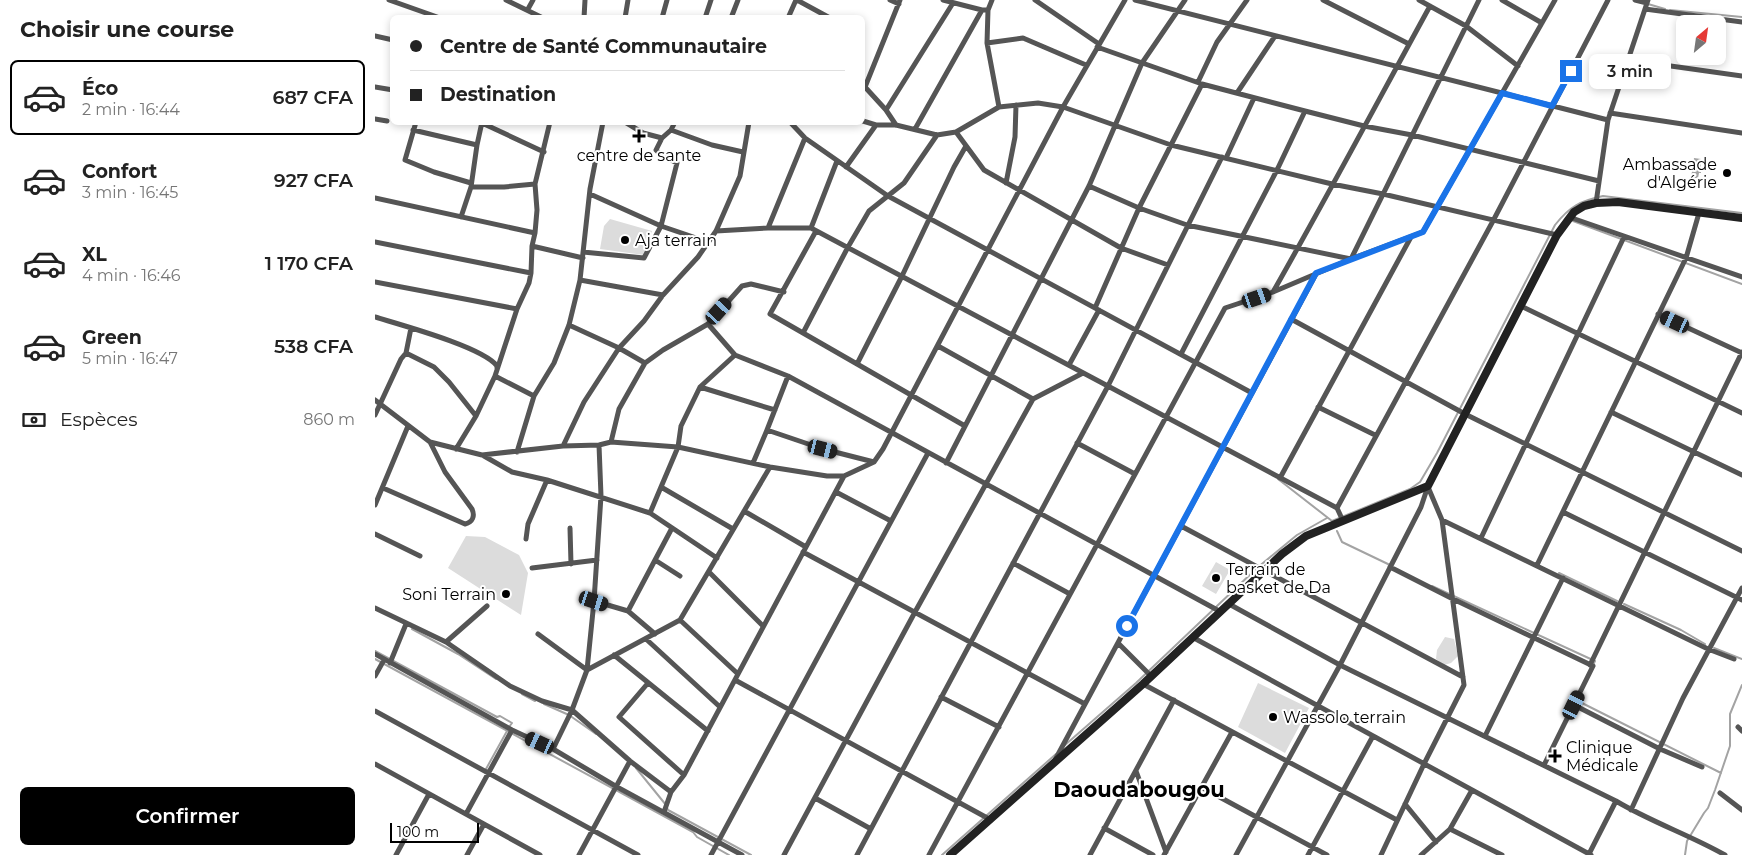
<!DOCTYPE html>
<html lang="fr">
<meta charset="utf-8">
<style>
body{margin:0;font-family:Montserrat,sans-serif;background:#f2f2f2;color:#222;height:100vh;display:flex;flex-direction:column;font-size:19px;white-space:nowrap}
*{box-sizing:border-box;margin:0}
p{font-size:16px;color:#767676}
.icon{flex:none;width:28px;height:28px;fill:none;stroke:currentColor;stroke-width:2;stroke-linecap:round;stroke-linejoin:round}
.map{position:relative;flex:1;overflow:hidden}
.panel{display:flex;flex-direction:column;background:#fff;width:375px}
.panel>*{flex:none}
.hud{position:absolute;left:15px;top:15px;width:475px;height:110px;border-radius:8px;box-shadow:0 2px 8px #0003;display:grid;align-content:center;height:110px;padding:0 20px;background:#fff}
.needle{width:32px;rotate:29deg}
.buttons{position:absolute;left:1301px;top:15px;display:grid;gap:10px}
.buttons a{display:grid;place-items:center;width:50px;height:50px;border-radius:8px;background:#fff;box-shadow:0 2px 8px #0003;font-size:25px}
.scale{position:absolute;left:15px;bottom:12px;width:89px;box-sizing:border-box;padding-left:5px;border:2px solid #000;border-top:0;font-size:14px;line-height:18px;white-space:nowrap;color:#000;-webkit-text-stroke:4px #fff;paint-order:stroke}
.end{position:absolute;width:22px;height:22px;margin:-11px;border:6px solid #1a73e8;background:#fff;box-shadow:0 0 0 2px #fff}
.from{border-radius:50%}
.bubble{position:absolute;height:35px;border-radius:8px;background:#fff;box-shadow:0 2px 8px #0003;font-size:16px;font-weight:600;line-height:35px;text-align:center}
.car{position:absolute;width:15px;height:30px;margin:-15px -8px;border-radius:6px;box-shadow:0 0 4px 1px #0007;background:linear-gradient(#222 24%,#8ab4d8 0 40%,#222 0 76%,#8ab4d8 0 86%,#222 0)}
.hud b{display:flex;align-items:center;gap:18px;height:48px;font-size:19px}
.hud b+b{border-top:1px solid #e0e0e0}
.hud i{width:12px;height:12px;background:#222}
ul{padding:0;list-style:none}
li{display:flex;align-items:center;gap:15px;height:75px;margin:0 10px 8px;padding:0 10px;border:2px solid transparent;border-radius:8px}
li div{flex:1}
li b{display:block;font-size:19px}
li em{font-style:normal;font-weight:600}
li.active{border-color:#000}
li>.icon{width:45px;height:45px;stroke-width:1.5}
h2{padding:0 20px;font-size:22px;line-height:60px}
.pay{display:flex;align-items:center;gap:12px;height:55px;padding:0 20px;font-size:19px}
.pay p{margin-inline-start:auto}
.button{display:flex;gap:10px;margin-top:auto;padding:10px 20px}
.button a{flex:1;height:58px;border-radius:8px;background:#000;color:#fff;font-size:20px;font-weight:600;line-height:58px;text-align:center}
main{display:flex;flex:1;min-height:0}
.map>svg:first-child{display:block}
.green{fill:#dcdcdc}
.water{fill:#a3a3a3}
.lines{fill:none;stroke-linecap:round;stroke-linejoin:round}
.stream{stroke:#a3a3a3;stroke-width:2}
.street{stroke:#555;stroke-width:5}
.secondary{stroke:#222;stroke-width:8}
.route{stroke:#1a73e8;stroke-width:6}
.poi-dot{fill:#000;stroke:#fff;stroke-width:2}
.labels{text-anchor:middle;stroke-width:4;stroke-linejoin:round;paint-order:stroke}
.poi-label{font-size:16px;fill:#000;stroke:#fff;text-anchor:start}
.district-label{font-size:21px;font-weight:bold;fill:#000;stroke:#fff}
</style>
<main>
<section class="panel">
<h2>Choisir une course</h2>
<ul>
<li class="active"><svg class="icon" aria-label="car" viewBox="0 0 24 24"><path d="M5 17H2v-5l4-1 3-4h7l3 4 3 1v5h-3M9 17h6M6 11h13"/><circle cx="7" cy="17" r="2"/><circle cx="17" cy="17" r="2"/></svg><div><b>Éco</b><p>2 min · 16:44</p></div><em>687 CFA</em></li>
<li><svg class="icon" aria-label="car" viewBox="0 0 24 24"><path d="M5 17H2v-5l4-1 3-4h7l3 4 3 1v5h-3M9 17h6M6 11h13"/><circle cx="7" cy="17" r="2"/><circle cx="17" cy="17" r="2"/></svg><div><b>Confort</b><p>3 min · 16:45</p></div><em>927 CFA</em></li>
<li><svg class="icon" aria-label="car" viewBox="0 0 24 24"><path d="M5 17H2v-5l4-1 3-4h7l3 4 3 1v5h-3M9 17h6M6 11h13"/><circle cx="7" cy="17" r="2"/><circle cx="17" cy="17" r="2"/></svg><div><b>XL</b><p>4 min · 16:46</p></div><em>1 170 CFA</em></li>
<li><svg class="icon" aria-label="car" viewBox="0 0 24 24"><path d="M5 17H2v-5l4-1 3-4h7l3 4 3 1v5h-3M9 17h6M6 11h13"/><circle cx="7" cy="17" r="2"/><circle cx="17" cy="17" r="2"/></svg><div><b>Green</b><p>5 min · 16:47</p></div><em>538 CFA</em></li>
</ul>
<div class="pay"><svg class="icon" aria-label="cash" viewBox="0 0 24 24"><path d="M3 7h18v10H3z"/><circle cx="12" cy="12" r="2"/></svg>Espèces<p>860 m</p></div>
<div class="button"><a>Confirmer</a></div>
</section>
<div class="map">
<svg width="1367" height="855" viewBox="0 0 1367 855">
<rect width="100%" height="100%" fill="#fff"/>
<path class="green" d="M235 219 277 231 269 255 225 249 229 226Z
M91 536 110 537 144 555 153 573 146 615 73 568Z
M841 562 855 570 841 594 827 586Z
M1070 637 1079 639 1083 656 1076 663 1069 665 1061 659 1062 650Z
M883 683 934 708 910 753 863 727Z"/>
<path class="water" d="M1319 158 1326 159V173H1324L1323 178H1316Z"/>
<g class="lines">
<path class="stream" d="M1273 4 1290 9
M1295 10 1367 17
M1198 221 1367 284
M903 479 957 521 1035 489 1045 482 1062 453 1180 225C1195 206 1205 201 1228 196L1367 213
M962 531 967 542 1015 565
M1184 573 1242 601
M1057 586 1220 661 1218 665
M1249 604 1306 630 1330 644
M37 629 83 654 121 679
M1339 648 1367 659
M0 651 122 717 125 716 137 723 134 727
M0 659 318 832 322 837 354 855
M147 694 160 701
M1203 701 1346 773
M169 704 194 715 221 734
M690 745 761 683 882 568 922 535 952 518
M261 768 291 805 293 810 376 855
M111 769 132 731
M567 855 681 754
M1310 855 1312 841 1329 813 1333 808 1340 790 1355 746V714L1367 685"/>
<path class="street" d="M14 0 65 18
M131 0 168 18
M422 0 455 18
M515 0 524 4
M568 0 607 10
M660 0 724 44
M760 0 1233 120
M948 0 1034 44
M1044 0 1091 26 1143 66
M1127 0 1167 23
M1260 0 1272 3
M153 9 158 0
M1270 9 1367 22
M613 10 612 43 624 107
M209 18 210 0
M250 18 253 0
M287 18 292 0
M330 18 336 0
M356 18 363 0
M413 18 421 0
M0 36 18 40
M612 43 648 38 711 65
M722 47 827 84 930 111 989 126 1037 135 1224 181
M1253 60 1367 76
M488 82 490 87 511 110 521 125
M823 82 842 42 872 0
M0 87 18 90
M490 87 525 0
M862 93 900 36
M511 110 578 3
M1235 113 1367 133
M0 119 12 121
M488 121 501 125H521L562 135 581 132 624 107 663 103 688 107 796 145 957 184 1008 194 1182 235
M41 122 30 160 59 172 96 183
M250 122 268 133 287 138
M415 122 430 138 513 196 877 393
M107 123 169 152
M540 129 607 10H613L617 0
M38 130 102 145
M296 130 337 145 368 152
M581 132 609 170 746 248 793 265
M851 158 879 98
M462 161 436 228 962 508 968 521
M471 167 501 125
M631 183 640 137 641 105
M714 186 764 208 812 225 976 259 1104 0
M96 187H129L160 184 175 122
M215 194 286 226 333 242
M0 198 160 233 157 246 156 273 154 283 142 309 120 376 101 416 81 449
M1221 203 1233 120 1273 0
M86 217 96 187 102 145 107 122
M1194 217 1367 277
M393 228 430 138
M341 231 393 228H436
M441 231 395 314 590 426
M160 233 162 210 160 184
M0 242 156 273
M157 246 208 258
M208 252 269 258 286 226 302 163 286 155 281 150 287 138 296 130 300 122
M205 280 288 295
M0 282 142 309
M898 292C952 197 1003 101 1055 6
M1146 306 1367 413
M720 308 764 208 827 84
M1283 314 1367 353
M0 317C26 325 108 347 122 366V368
M916 319 1090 414 1367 551
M333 324 360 355 413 376 846 612
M194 325 244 348 270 363
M428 333 473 247 494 211 529 183 562 135
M563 346 658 399
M31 353 59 367 74 382 101 416
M806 354 902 170 930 111
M482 364 527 276 579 167 591 146
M694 365 724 310
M120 376 159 396
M413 376 392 430 448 449 499 462
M325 387 400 410
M0 400 55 442 107 455 188 446 224 445 236 442 303 447 395 467 452 476H469L499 462 508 449 688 107 750 0
M943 407 1000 435
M1236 412 1367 475
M0 415 26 359 31 353 36 328
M236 442 244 409 270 363 288 350 333 324 367 286 376 284 409 292
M702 443 760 474
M188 446 209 402 244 348 269 321 288 295 323 257 341 231 365 176 374 122
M142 452 159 396 179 363 194 325 205 280 215 189 228 122
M109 456 137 472 172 480 275 513 342 558
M378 463 392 430
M571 463 714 186 767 63 810 0
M905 478 1036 237
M286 487 303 447 306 426 325 387 360 355
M8 488 90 524C98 522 100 516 97 509L70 472 55 442
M461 492 516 521
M0 505 33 426
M962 508 1118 221 1233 0
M369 511 431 547
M1188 512 1367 600
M275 513 286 487 358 529
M1067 520 1333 649 1359 659
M806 526 1088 677
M195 528 196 564
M0 534 45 556
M1106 538 1249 237
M151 539 153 524 172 480
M428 552 710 704
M280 560 305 576
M638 563 695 594
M1162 565 1311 258 1324 213
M1015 567 1078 599 1218 666 1169 765
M157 568 222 560
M334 572 388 626
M219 601 253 611 280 634
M854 604 965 665 1241 801C1276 822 1315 835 1350 855
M112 606 71 642 135 686 167 701 197 710 255 761 296 792
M0 608 71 642
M253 611 297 528
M305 620 363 674
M163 634 212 670 305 620 395 467
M819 638 1216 855
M271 639 345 707
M743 643 776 676
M0 654 137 730 178 749 242 787 367 855
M239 655 333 731
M15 663 31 624
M1215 665 1367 352
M0 676 9 660
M360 680 616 820
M273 683 244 717 309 775
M768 684 1022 820
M566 697 624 727
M1199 705 1285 749 1327 767
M0 711 263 855
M1363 727 1367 731
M1110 736 1188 578
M178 749 197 710 212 670 219 601 226 496 224 445
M680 760 941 274
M0 764 165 855
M761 771 791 852
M826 787 952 855
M1345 793 1367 810
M440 798 496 829
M1030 804 1061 842
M1256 810 1308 698 1367 588
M289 812 296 792 309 775 469 476
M91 814 137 730
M729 828 778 855
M1075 829 1127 855
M1214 854 1241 801
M21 855 54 794
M92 855 109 824
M204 855 255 761
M336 855 553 453
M409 855 540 612 658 399 708 373
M482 855 733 386 847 157
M554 855 850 308 898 292 976 259 1048 232 1180 0
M715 855 799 700
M789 855 857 732
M861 855 965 665 1046 507 1053 486
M933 855 998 736
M1006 855 1049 764 1089 685 1067 520 1053 487
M1046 855 1075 829 1097 790"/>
<path class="secondary" d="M575 855 768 684 907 554 931 536 1053 486 1182 235 1199 212 1209 206 1221 203 1243 202 1367 218"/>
</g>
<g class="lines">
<path class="route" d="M752 626 941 273 1048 232 1127 93 1177 106 1196 71"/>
</g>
<g class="poi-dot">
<path d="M261.5 128.5h5v5h5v5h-5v5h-5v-5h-5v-5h5z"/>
<circle cx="1352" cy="173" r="5"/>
<circle cx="250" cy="240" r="5"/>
<circle cx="841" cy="578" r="5"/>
<circle cx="131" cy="594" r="5"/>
<circle cx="898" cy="717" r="5"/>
<path d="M1177.5 748.5h5v5h5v5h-5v5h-5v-5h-5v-5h5z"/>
</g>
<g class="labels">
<g class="poi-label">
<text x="264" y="161" text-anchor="middle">centre de sante</text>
<text x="1342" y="170" text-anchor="end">Ambassade<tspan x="1342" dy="18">d'Algérie</tspan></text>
<text x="260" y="246">Aja terrain</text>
<text x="851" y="575">Terrain de<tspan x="851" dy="18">basket de Da</tspan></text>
<text x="121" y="600" text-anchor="end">Soni Terrain</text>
<text x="908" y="723">Wassolo terrain</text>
<text x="1191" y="753">Clinique<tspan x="1191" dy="18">Médicale</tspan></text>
</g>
<g class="district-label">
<text x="764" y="797">Daoudabougou</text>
</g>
</g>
</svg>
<div class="buttons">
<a><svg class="needle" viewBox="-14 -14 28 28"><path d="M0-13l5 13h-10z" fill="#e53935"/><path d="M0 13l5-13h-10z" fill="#767676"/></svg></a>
</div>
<div class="scale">100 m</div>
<i class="end from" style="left:752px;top:626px"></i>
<i class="end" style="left:1196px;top:71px"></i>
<div class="bubble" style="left:1214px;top:54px;width:82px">3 min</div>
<i class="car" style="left:882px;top:298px;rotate:71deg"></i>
<i class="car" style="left:344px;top:311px;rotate:42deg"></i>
<i class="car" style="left:1300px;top:322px;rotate:295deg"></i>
<i class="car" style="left:448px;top:449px;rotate:104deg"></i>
<i class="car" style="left:219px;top:601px;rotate:108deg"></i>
<i class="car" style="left:1199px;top:705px;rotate:26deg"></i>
<i class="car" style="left:165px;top:743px;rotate:295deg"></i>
<div class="hud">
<b><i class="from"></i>Centre de Santé Communautaire</b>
<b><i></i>Destination</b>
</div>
</div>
</main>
